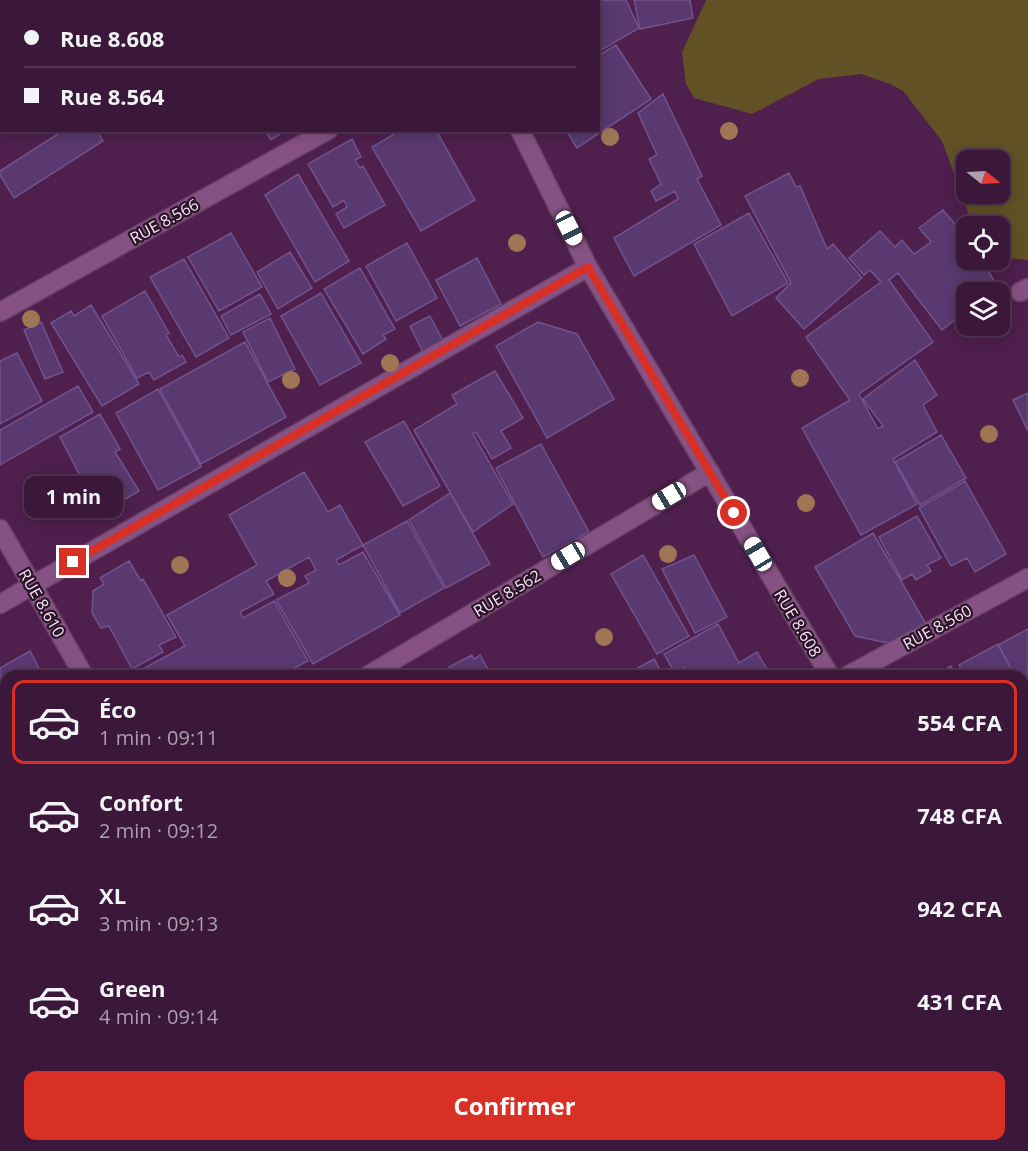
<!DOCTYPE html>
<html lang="fr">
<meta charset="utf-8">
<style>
body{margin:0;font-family:"Open Sans",sans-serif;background:#462445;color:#f1f3f6;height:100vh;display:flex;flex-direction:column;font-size:22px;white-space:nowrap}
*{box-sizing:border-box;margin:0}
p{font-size:20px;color:#ac9faf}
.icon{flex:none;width:33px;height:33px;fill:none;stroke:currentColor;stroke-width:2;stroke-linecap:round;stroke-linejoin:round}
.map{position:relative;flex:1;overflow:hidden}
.side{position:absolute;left:0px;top:670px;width:1029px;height:482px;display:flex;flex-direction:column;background:#3b173a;border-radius:18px 18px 0 0;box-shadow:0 3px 15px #0003,0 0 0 2px #543654}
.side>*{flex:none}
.hud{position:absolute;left:0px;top:0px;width:600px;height:132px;box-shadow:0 3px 15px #0003,0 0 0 2px #543654;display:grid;align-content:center;height:132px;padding:0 24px;background:#3b173a}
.needle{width:39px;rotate:108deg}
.controls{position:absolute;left:956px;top:150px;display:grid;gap:12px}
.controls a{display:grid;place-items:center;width:54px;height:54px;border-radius:12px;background:#3b173a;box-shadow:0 3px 15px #0003,0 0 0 2px #543654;font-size:30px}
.end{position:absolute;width:27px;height:27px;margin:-14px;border:8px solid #d93025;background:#fff;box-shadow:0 0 0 3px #fff}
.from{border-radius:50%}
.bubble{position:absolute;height:42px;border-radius:12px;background:#3b173a;box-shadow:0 3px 15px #0003,0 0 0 2px #543654;font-size:20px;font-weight:700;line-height:42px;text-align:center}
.car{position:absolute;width:18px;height:36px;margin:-18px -9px;border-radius:8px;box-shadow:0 0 4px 2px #0007;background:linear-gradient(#fff 24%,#345 0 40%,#fff 0 76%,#345 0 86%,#fff 0)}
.hud b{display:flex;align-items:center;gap:21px;height:57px;font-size:22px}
.hud b+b{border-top:2px solid #543654}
.hud i{width:15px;height:15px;background:#f1f3f6}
ul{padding:10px 0 0;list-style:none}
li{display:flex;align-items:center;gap:18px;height:84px;margin:0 12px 9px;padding:0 12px;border:3px solid transparent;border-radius:12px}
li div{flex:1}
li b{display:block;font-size:22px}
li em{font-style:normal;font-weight:700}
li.current{border-color:#d93025}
li>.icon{width:54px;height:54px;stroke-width:1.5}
.cta{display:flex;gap:12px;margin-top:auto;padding:12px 24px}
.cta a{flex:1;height:69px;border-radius:12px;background:#d93025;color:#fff;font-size:24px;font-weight:700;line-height:69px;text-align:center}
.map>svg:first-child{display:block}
.green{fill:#615125;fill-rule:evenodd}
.building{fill:#593970;stroke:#73538d;stroke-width:1.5}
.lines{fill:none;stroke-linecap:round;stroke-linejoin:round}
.street-casing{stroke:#673e66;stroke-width:21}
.street{stroke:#865283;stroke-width:18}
.tree{fill:#9f7554}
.route{stroke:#d93025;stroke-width:8}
.labels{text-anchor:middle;stroke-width:4.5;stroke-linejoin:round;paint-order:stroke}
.street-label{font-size:16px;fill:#fce4f9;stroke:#291428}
</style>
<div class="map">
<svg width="1028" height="1151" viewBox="0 0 1028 1151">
<rect width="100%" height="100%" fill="#4f1f4d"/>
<path class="green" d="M706 0H1028V260L999 257V226H973L942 141 903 91 890 84 861 74 819 79 752 114 694 98 686 84 682 52ZM966 160H999V194H966Z"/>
<path class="building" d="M335 0H376L377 2H336Z
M569 0H626L639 28 598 52V2H566Z
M634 0H690L693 18 640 29Z
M616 45 651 99 577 148 566 130H598V56Z
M663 94 702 176 697 179 721 225 634 276 614 238 678 199 675 191 656 201 651 191 661 184 649 159 657 155 638 113Z
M64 130H97L103 141 14 198 0 175V171Z
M265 130H286L271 140Z
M401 130H436L475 200 421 231 372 147Z
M352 139 361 157 355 160 360 168 363 166 385 205 344 228 336 214 347 207 344 200 333 207 308 164Z
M789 173 796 187 800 186 827 249 833 244 862 278 804 329 776 298 791 283 745 196Z
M298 174 349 261 315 282 265 195Z
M943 210 966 237V260H981L997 285 988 292H966V311L942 330 898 273 889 280 933 342 859 394 878 429 883 426 863 399 915 360 937 395 923 405 937 432 893 459 917 504 861 535 802 428 850 400 806 337 881 282 870 270 864 275 849 258 880 231 895 247 902 240 914 254 931 242 919 228Z
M749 213 788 283 732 316 694 244Z
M231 233 262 287 219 311 188 257Z
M407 243 437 298 396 321 366 266Z
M290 252 312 288 278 309 257 272Z
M477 258 501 304 460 326 436 280Z
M184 259 229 338 196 357 150 277Z
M360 268 395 329 383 335 386 339 363 354 324 289Z
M145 291 169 333 166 335 179 357 182 355 186 362 154 380 149 372 137 378 102 316Z
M321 293 361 363 320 385 281 316Z
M260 294 271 314 231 335 221 316Z
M91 305 139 384 102 406 51 323 71 311 74 316Z
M430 316 444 343 424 354 410 326Z
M270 318 295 369 268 382 243 332Z
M41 322 63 372 45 379 24 330Z
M538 322 577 334 614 399 547 438 496 346Z
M245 342 286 417 201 464 160 389Z
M17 353 42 401 0 424V361Z
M495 371 523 418 501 431 511 448 492 459 476 432 473 434 513 504 473 532 414 430 457 404 452 395Z
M78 386 93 412 0 465V430Z
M158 389 201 467 158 490 116 413Z
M1028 393V431L1013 400Z
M100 414 120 449 115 452 139 491 100 514 60 437Z
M404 421 440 486 403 506 365 442Z
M941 435 966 478 920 505 895 462Z
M541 444 589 532 543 557 496 468Z
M304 472 328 512 340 505 363 545 336 560 339 565 363 552 400 615 313 664 276 600 309 583 305 576 316 570 309 557 266 581 274 594 240 612 243 618 274 601 308 661 280 676H132V675L185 646 167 615 257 565 229 515Z
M965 481 1006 554 975 572 967 558 951 566 919 508Z
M450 493 490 564 446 588 409 520Z
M917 516 941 558 927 565 931 571 916 580 912 574 902 580 879 537Z
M407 521 444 588 400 613 363 545Z
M873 533 926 624 892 644 855 636 815 567Z
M643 555 689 636 657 654 611 574Z
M694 555 727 617 695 633 662 569Z
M129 561 141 581 143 579 176 637 159 645 163 652 132 669 109 626 101 628 92 613 93 591 104 584 100 578Z
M718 624 739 663 757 652 771 676H690L685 667 675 673 664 654Z
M1028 629V699L1023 690V676H1015L998 645Z
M998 644 1015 676H965L959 665Z
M30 651 43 676H6V721L0 724V668Z
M472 655 474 659 480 655 492 676H445L452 673 449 667Z
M654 659 664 676H623Z
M951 666 957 676H933Z
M1023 740 1028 750V755L1023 758Z
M6 801V856L4 857 0 850V804Z
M1023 852 1028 859V873L1023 875Z
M0 941 6 951V1024L0 1027Z
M0 1089 6 1100V1122L0 1126Z
M189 1146H219L222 1151H192Z
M263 1146H331L333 1151H266Z
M475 1146H516L508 1151H478Z
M715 1146H748L751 1151H707Z
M767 1146H841L844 1151H758Z
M936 1146H970L961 1151H939Z"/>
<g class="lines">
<g class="street-casing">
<path id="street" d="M455 0V2
M520 130 588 267 830 676
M1020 292 1028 288
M0 312 328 130
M0 529 84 676
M0 604 588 267
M367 676 710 472
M847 676 1028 578
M0 887 6 883
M1023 931 1028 928
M1023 1030 1028 1039
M347 1146 349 1151
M5 1151 13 1146
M623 1151 632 1146"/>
</g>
<use href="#street" class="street"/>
</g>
<g class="tree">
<circle cx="729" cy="131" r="9"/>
<circle cx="610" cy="137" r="9"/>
<circle cx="517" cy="243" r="9"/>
<circle cx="31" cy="319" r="9"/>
<circle cx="390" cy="363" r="9"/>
<circle cx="800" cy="378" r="9"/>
<circle cx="291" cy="380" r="9"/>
<circle cx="989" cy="434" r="9"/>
<circle cx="56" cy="497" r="9"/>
<circle cx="806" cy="503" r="9"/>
<circle cx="668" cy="554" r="9"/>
<circle cx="180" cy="565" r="9"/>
<circle cx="287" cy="578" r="9"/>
<circle cx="604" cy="637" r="9"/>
</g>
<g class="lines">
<path class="route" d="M73 562 588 267 734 513"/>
</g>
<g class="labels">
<g class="street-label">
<text transform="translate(164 221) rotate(-29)" y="6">RUE 8.566</text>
<text transform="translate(507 593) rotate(-31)" y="6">RUE 8.562</text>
<text transform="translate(42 603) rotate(60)" y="6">RUE 8.610</text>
<text transform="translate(798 623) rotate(59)" y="6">RUE 8.608</text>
<text transform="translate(937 627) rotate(-29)" y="6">RUE 8.560</text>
</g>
</g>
</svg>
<div class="controls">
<a><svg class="needle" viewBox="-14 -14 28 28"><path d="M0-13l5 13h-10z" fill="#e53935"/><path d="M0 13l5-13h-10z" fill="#ac9faf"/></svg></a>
<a><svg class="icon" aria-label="locate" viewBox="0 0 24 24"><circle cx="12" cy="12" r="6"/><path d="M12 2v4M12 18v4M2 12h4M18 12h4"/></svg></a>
<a><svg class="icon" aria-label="layers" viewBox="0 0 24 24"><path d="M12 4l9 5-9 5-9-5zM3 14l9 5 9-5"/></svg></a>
</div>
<i class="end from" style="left:734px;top:513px"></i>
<i class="end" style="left:73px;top:562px"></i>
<div class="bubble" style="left:24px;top:476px;width:99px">1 min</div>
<i class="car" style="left:569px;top:228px;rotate:153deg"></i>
<i class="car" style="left:669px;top:496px;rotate:239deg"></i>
<i class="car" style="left:758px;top:554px;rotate:330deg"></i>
<i class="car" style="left:568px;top:556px;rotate:239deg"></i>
<div class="hud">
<b><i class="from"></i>Rue 8.608</b>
<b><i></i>Rue 8.564</b>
</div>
<section class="side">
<ul>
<li class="current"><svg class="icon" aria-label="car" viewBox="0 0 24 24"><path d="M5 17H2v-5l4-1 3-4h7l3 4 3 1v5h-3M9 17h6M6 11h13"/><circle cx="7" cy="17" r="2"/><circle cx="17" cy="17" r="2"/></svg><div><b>Éco</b><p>1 min · 09:11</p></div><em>554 CFA</em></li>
<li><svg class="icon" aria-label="car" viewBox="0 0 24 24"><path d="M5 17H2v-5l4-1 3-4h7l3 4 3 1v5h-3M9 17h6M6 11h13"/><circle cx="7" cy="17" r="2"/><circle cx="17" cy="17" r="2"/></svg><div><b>Confort</b><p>2 min · 09:12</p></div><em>748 CFA</em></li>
<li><svg class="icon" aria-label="car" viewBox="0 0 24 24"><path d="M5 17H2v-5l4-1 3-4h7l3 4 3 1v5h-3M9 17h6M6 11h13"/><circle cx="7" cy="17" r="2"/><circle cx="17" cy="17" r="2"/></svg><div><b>XL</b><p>3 min · 09:13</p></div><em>942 CFA</em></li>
<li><svg class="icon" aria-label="car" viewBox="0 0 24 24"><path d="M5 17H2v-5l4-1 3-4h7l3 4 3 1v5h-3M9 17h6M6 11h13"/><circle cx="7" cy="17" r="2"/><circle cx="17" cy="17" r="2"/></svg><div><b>Green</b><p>4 min · 09:14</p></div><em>431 CFA</em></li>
</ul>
<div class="cta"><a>Confirmer</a></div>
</section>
</div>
